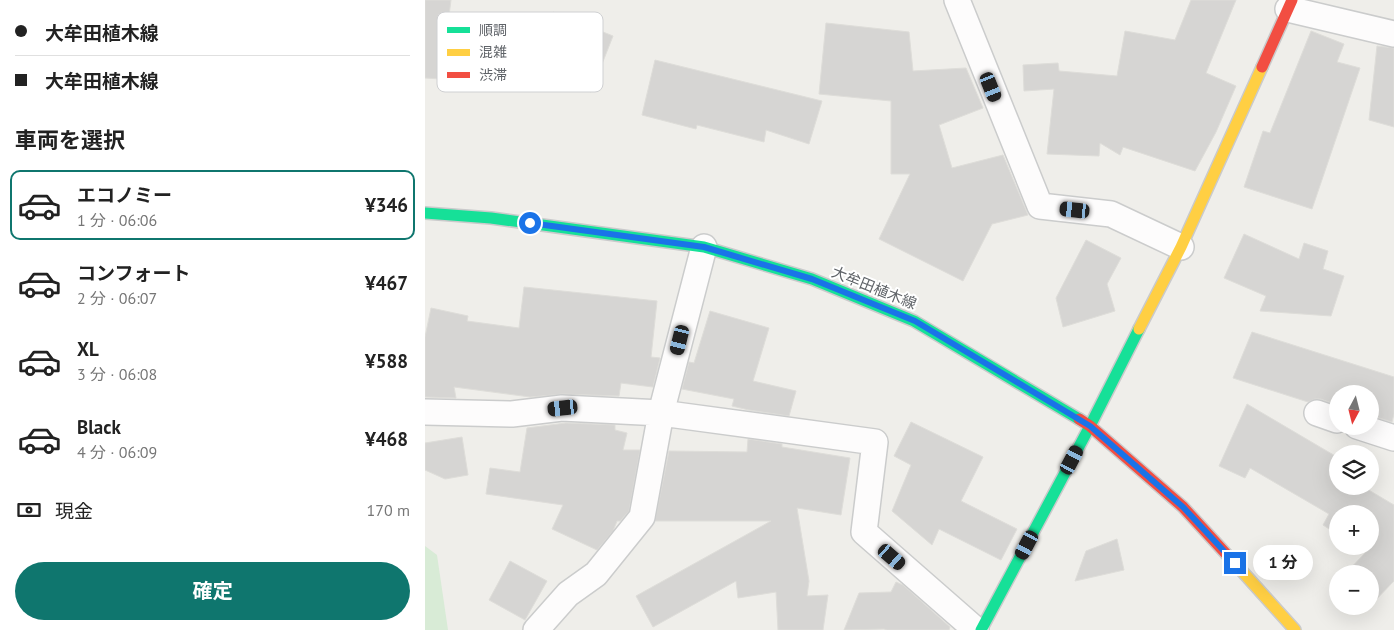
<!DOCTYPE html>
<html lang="ja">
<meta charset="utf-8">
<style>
body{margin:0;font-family:"PT Sans","Noto Sans JP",sans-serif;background:#f2f2f2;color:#222;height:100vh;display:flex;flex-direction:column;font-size:19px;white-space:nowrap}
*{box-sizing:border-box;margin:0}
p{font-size:16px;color:#767676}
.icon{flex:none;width:28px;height:28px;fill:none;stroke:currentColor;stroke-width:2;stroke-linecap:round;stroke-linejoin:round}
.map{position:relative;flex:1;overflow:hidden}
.drawer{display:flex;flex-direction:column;background:#fff;width:425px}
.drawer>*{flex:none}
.hud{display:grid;align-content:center;height:110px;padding:0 15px;background:#fff}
.needle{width:32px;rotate:187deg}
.tools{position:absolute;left:904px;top:385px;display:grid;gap:10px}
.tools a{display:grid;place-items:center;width:50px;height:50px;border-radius:50%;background:#fff;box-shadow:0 5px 20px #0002;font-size:25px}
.end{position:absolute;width:22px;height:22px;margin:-11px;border:6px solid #1a73e8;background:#fff;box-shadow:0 0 0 2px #fff}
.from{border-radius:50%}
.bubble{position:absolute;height:35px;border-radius:18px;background:#fff;box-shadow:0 5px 20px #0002;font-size:16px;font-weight:700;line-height:35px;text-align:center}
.car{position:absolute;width:15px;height:30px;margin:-15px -8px;border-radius:6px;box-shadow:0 0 4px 1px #0007;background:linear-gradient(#222 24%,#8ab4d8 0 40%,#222 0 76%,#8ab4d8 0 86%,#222 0)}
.hud b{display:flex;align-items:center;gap:18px;height:48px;font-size:19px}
.hud b+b{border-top:1px solid #e0e0e0}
.hud i{width:12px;height:12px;background:#222}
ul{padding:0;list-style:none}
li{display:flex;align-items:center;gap:15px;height:70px;margin:0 10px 8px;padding:0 5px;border:2px solid transparent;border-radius:10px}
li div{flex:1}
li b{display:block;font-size:19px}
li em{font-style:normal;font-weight:700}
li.selected{border-color:#0f766e}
li>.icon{width:45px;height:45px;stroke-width:1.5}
h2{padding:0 15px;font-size:22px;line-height:60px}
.pay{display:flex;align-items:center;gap:12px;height:55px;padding:0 15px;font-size:19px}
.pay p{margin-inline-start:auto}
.button{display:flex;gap:10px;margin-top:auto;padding:10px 15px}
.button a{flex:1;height:58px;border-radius:30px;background:#0f766e;color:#fff;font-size:20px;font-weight:700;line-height:58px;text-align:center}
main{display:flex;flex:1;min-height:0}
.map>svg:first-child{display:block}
.green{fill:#d8ebd6}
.building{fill:#d6d5d3;stroke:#deddd9}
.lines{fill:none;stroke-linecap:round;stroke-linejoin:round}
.street-casing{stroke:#cbcccc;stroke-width:28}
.fast-casing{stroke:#cacacb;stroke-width:14}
.slow-casing{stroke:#cacacb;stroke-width:14}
.jam-casing{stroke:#cacacb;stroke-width:14}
.street{stroke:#fdfcfc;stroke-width:25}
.fast{stroke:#16e098;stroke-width:11}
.slow{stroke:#ffcf43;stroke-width:11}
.jam{stroke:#f24e42;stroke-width:11}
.route{stroke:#1a73e8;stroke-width:6}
.labels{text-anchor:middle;stroke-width:4;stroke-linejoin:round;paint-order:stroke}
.street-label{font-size:15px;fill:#5f6368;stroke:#fff}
.key{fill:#fff;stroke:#cfd0d2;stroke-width:1}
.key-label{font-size:14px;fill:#5f6368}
</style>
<main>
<section class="drawer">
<div class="hud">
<b><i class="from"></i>大牟田植木線</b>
<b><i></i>大牟田植木線</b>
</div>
<h2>車両を選択</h2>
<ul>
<li class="selected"><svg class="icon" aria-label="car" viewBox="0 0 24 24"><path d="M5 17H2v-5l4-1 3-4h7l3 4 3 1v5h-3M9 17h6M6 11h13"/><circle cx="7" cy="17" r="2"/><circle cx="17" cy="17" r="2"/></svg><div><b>エコノミー</b><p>1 分 · 06:06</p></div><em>¥346</em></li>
<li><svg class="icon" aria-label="car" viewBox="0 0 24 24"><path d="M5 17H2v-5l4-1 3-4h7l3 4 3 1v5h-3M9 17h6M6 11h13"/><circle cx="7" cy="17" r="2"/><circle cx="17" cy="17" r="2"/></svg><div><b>コンフォート</b><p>2 分 · 06:07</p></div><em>¥467</em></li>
<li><svg class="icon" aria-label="car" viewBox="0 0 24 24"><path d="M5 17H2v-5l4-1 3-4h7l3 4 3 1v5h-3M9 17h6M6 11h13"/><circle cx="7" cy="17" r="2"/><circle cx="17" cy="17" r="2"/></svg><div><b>XL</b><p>3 分 · 06:08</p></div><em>¥588</em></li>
<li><svg class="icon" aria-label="car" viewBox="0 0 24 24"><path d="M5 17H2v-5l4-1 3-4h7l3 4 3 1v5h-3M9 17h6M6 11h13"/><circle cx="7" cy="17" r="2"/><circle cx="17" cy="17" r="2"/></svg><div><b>Black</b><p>4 分 · 06:09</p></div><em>¥468</em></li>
</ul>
<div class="pay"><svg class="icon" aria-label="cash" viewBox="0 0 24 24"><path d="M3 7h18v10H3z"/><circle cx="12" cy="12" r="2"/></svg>現金<p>170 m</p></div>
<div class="button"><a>確定</a></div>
</section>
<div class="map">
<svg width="969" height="630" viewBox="0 0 969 630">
<rect width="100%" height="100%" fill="#efeeea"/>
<path class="green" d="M0 546 12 555 23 630H0Z"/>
<path class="building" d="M0 0H26L16 79 0 78Z
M766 0H811L781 73 811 86 791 132 770 171 698 147 695 155 675 143 674 156 622 154 629 89 599 91 598 65 633 63 634 71 692 76 700 31 750 40Z
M128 12 188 36 166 92 106 68Z
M401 23 484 32 488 71 541 68 558 108 514 125 527 168 578 155 603 215 567 224 538 281 454 239 485 174H466V101L394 94Z
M886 31 919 44 912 62 935 68 887 209 819 187 838 131 845 133Z
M952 46 969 48V127L944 120Z
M230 60 397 101 384 144 341 130 339 142 272 125 271 129 217 115Z
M819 234 874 259 879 243 903 251 898 269 919 276 906 316 835 311 841 296 799 278Z
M661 240 696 258 682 284 690 311 638 327 631 298Z
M99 287 232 301 226 357 235 358 228 387 196 383 194 396 138 394 105 397 29 387 31 398 0 397V337L6 308 43 316 42 321 94 328Z
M285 311 344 328 328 381 371 391 364 416 324 410 307 406 309 399 257 389 264 362 269 363Z
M827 332 969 377V414L967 422 945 415V394H912V405L896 399H890L883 402 808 378Z
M822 404 912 457V486H937L969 505V581L945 606V574H920L942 551 933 546H945V514H912V534L898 525 904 514 825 468 820 478 794 466Z
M486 422 558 457 536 501 592 529 576 560 514 529 507 545 467 511 486 465 469 456Z
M141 423 190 425V430L202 433 198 450H215L204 511 195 521H192L188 531 172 550 127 529 138 505 61 494 65 468 95 472 102 428Z
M37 437 43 475 20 479 0 470V443Z
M323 439 357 444V447L425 458 416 515 372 508 384 581 382 596 403 595 398 630H353L351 592 313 598 311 581 228 627 211 596 346 521H230L244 451 322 452Z
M692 539 699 570 650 581 661 551Z
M85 561 122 581 100 620 64 600Z
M471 582 478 585 525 627 524 630H462L459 629 419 630 434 593 466 592Z"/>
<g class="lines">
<g class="street-casing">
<path id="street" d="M532 0 615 206 686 214 756 247
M863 9 969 34
M0 412 87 414 137 408 236 413 450 442 439 532 551 630
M892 413 912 420
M932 426 969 438
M111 630 143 594 171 574 217 517 236 413 279 247"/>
</g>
<g class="fast-casing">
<path id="fast" d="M0 213 66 218 279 247 387 279 489 321 654 419
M556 630 665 426 714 329"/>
</g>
<g class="slow-casing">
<path id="slow" d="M714 329 756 247 837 67
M816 570 870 630"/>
</g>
<g class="jam-casing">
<path id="jam" d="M837 67 867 0
M654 419 665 426 758 507 816 570"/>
</g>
<use href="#street" class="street"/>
<use href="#fast" class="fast"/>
<use href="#slow" class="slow"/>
<use href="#jam" class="jam"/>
</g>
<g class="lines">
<path class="route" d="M105 223 279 247 387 279 490 321 665 426 758 507 810 563"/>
</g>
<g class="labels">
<g class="street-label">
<text transform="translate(449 288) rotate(22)" y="5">大牟田植木線</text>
</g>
</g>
<rect x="12" y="12" width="166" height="80" rx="8" class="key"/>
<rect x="22" y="27" width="23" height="6" fill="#16e098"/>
<rect x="22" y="49" width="23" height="7" fill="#ffcf43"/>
<rect x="22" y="72" width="23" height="6" fill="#f24e42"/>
<g class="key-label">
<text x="54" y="35">順調</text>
<text x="54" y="57">混雑</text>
<text x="54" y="80">渋滞</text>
</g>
</svg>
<div class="tools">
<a><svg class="needle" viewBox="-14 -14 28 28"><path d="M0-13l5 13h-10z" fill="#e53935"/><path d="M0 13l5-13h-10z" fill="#767676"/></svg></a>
<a><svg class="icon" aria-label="layers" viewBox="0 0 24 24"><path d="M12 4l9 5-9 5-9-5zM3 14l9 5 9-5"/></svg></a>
<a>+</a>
<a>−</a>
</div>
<i class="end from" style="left:105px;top:223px"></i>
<i class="end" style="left:810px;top:563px"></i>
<div class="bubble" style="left:828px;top:545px;width:60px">1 分</div>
<i class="car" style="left:566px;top:87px;rotate:158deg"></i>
<i class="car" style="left:650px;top:210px;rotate:276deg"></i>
<i class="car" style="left:255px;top:340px;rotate:194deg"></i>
<i class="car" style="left:138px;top:408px;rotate:264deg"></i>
<i class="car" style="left:647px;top:460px;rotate:28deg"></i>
<i class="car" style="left:602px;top:545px;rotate:208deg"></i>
<i class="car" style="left:467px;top:557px;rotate:131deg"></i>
</div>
</main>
